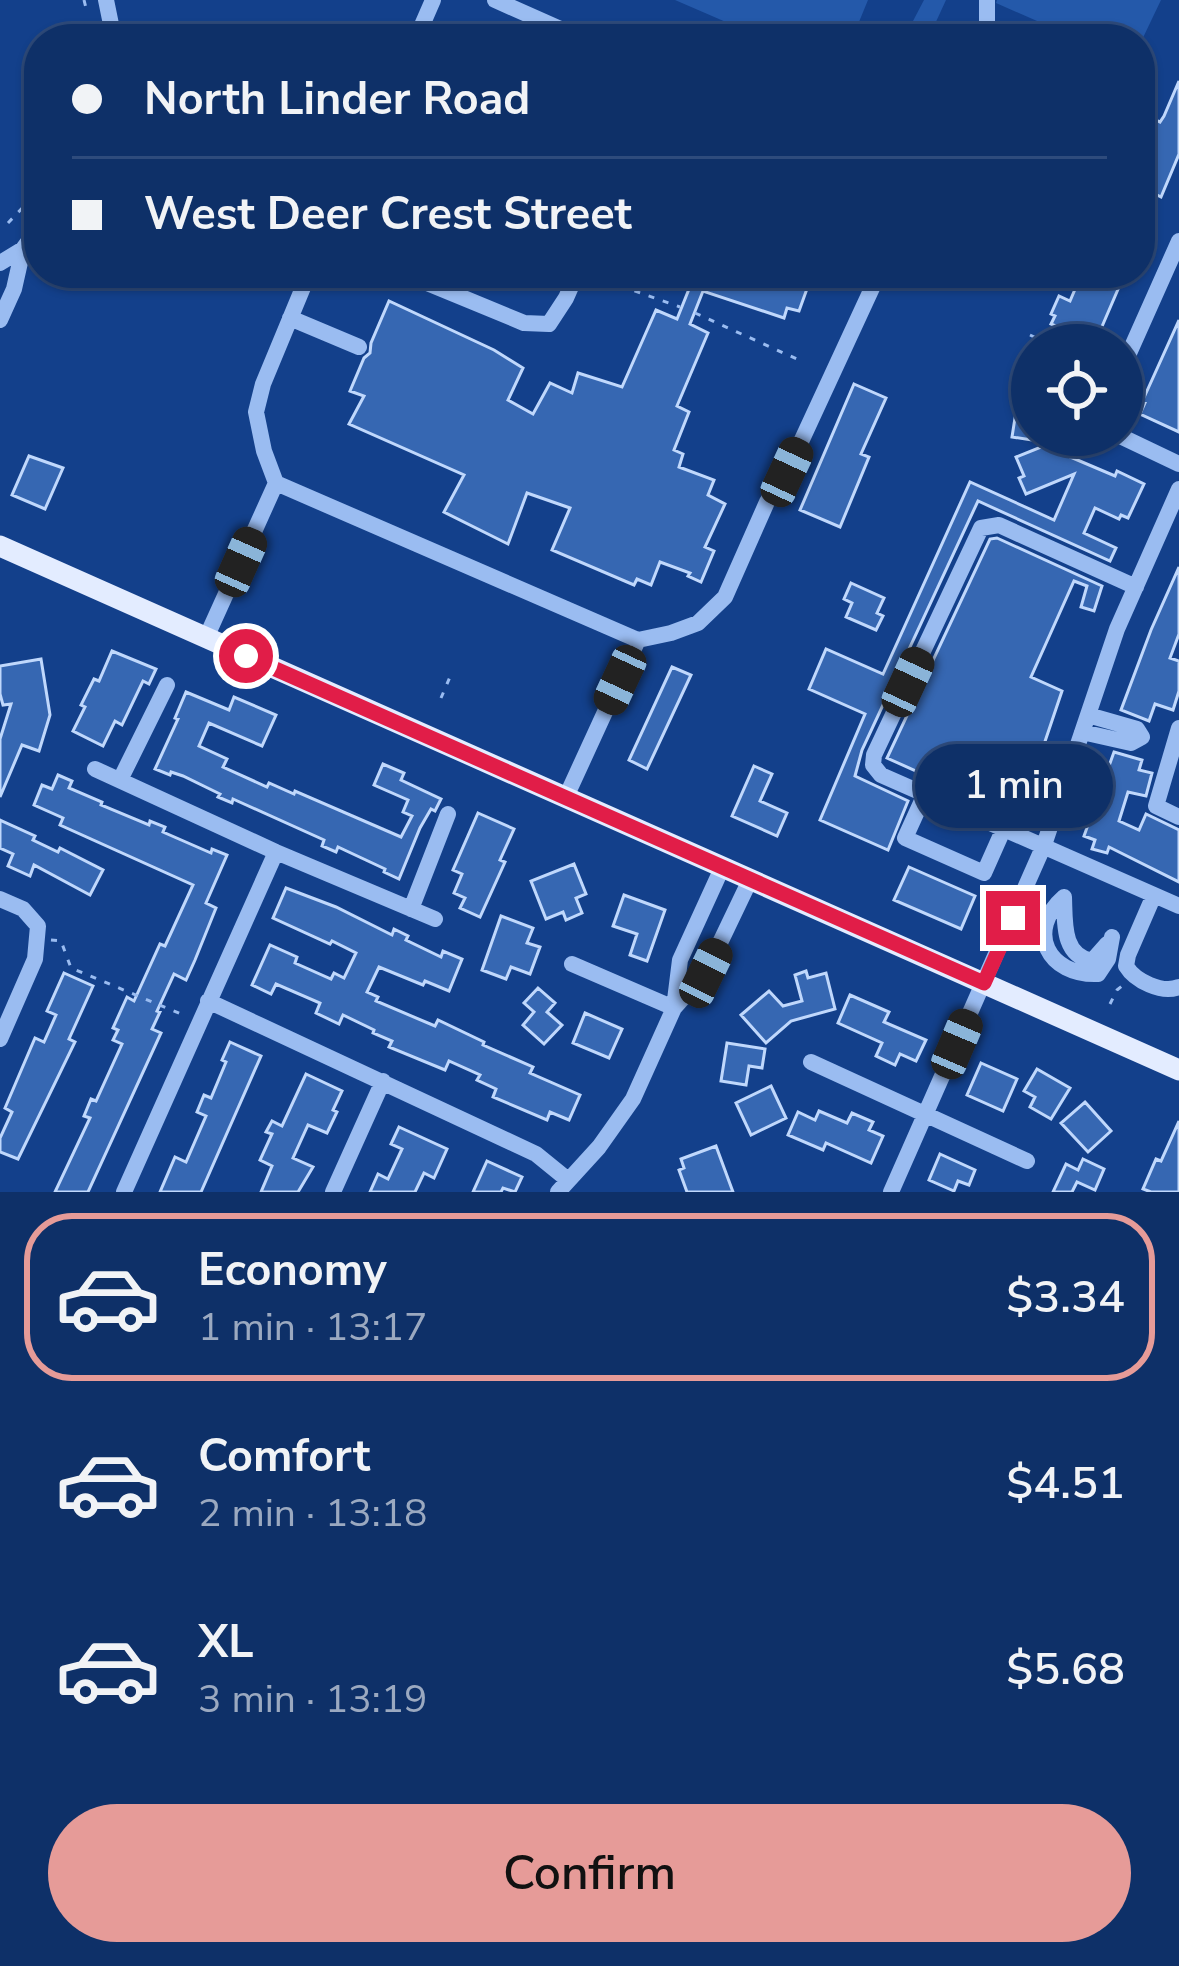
<!DOCTYPE html>
<meta charset="utf-8">
<style>
body{margin:0;font-family:"Nunito Sans",sans-serif;background:#1c3c71;color:#f1f3f6;height:100vh;display:flex;flex-direction:column;font-size:45px;white-space:nowrap}
*{box-sizing:border-box;margin:0}
p{font-size:39px;color:#9ba9c0}
.icon{flex:none;width:66px;height:66px;fill:none;stroke:currentColor;stroke-width:2;stroke-linecap:round;stroke-linejoin:round}
.map{position:relative;height:1192px;overflow:hidden}
.sheet{display:flex;flex-direction:column;background:#0e3068;flex:1}
.sheet>*{flex:none}
.banner{position:absolute;left:24px;top:24px;width:1131px;height:264px;border-radius:48px;box-shadow:0 3px 9px #0004,0 0 0 3px #2e4b7c;display:grid;align-content:center;height:264px;padding:0 48px;background:#0e3068}
.tools{position:absolute;left:1011px;top:324px;display:grid;gap:24px}
.tools a{display:grid;place-items:center;width:132px;height:132px;border-radius:50%;background:#0e3068;box-shadow:0 3px 9px #0004,0 0 0 3px #2e4b7c;font-size:60px}
.end{position:absolute;width:54px;height:54px;margin:-27px;border:15px solid #e11d48;background:#fff;box-shadow:0 0 0 6px #fff}
.from{border-radius:50%}
.bubble{position:absolute;height:84px;border-radius:42px;background:#0e3068;box-shadow:0 3px 9px #0004,0 0 0 3px #2e4b7c;font-size:39px;font-weight:600;line-height:84px;text-align:center}
.car{position:absolute;width:36px;height:72px;margin:-36px -18px;border-radius:15px;box-shadow:0 0 9px 3px #0007;background:linear-gradient(#222 24%,#8ab4d8 0 40%,#222 0 76%,#8ab4d8 0 86%,#222 0)}
.banner b{display:flex;align-items:center;gap:42px;height:114px;font-size:45px}
.banner b+b{border-top:3px solid #2e4b7c}
.banner i{width:30px;height:30px;background:#f1f3f6}
ul{padding:21px 0 0;list-style:none}
li{display:flex;align-items:center;gap:36px;height:168px;margin:0 24px 18px;padding:0 24px;border:6px solid transparent;border-radius:48px}
li div{flex:1}
li b{display:block;font-size:45px}
li em{font-style:normal;font-weight:600}
li.selected{border-color:#e69b98}
li>.icon{width:108px;height:108px;stroke-width:1.5}
.primary-button{display:flex;gap:24px;margin-top:auto;padding:24px 48px}
.primary-button a{flex:1;height:138px;border-radius:72px;background:#e69b98;color:#111;font-size:48px;font-weight:600;line-height:138px;text-align:center}
.map>svg:first-child{display:block}
.garden{fill:#2459aa}
.building{fill:#3667b2;stroke:#c0d8fc;stroke-width:3}
.lines{fill:none;stroke-linecap:round;stroke-linejoin:round}
.path{stroke:#9abcf1;stroke-width:3;stroke-dasharray:6 9;stroke-linecap:butt}
.minor{stroke:#9abcf1;stroke-width:16}
.major{stroke:#e3ecff;stroke-width:21}
.route{stroke:#e11d48;stroke-width:15}
</style>
<div class="map">
<svg width="1179" height="1192" viewBox="0 0 1179 1192">
<rect width="100%" height="100%" fill="#13408b"/>
<path class="garden" d="M675 0H868L852 39H765Z
M924 0H946L929 37 893 39 913 21Z
M997 0H1161L1140 44V39H1078L996 3Z"/>
<path class="building" d="M1179 81V154L1161 197 1157 195 1140 234V171L1152 143 1145 140 1154 119 1160 122 1164 116Z
M666 273H800L796 282 808 286 799 311 787 308 784 318 703 291 690 324 708 333 677 406 689 412 674 450 683 454 679 467 714 480 708 495 725 504 705 547 714 551 701 582 688 576 690 573 660 562 651 585 637 579 634 585 552 550 570 508 527 493 508 544 444 512 464 475 349 424 364 396 350 391 364 358 370 353 371 343 389 301 494 350 523 368 508 400 533 414 550 383 572 393 578 373 622 387 656 310 677 319 691 284Z
M1082 273H1125L1094 345H1081L1069 340 1072 333 1051 324 1055 316 1051 314 1059 296 1070 301Z
M1179 320V432L1140 414 1145 403 1142 402Z
M854 384 886 398 861 454 869 457 840 527 800 510Z
M1018 399 1032 402V440L1012 437Z
M1061 439 1068 456 1115 476 1117 471 1144 484 1128 518 1121 515 1119 519 1095 508 1084 533 1116 548 1110 561 978 501 862 750 855 776 908 801 888 850 820 820 865 714 809 689 826 649 883 674 970 482 1054 520 1074 474 1026 494 1019 478 1024 476 1016 457Z
M29 456 63 468 45 509 12 495Z
M997 538 1102 586 1094 611 1081 607 1087 586 1074 581 1031 677 1062 691 1033 777 1038 779 1020 818 887 758 990 539Z
M1179 567V634L1170 658 1179 661V691L1173 710 1155 704 1149 721 1121 710 1151 630Z
M851 583 884 598 877 613 883 616 876 630 846 617 852 603 844 599Z
M112 651 156 669 149 684 143 681 122 725 115 721 103 746 73 731 85 707 81 705 94 679 99 681Z
M41 659 50 715 39 751 22 745 0 797V739L11 704 3 705 0 694V666Z
M672 667 691 675 647 769 629 760Z
M186 692 229 710 234 697 276 715 262 746 209 723 199 746 227 759 223 767 267 787 269 783 294 794 295 791 401 837 412 816 403 812 408 800 374 785 383 764 404 773 401 780 441 799 435 811 431 809 420 828 399 879 384 872 385 869 338 847 336 852 322 846 324 840 233 799 232 803 218 797 220 794 183 776 171 772 170 775 155 769 178 719 175 718Z
M1114 752 1142 760 1139 770 1152 773 1146 796 1128 792 1119 821 1139 830 1146 814 1179 830V882L1109 847 1107 853 1092 849 1095 840 1084 836Z
M754 766 772 774 760 801 787 813 777 836 732 816Z
M58 775 72 781 69 788 102 802 101 805 149 825 150 821 165 827 163 832 211 853 212 849 227 855 206 903 216 908 195 960 186 980 174 974 157 1011 160 1012 152 1029 161 1033 88 1192H55L90 1118 84 1116 91 1099 96 1101 122 1044 113 1040 118 1030 113 1028 127 997 134 1001 160 944 165 946 193 885 60 825 63 818 34 805 42 785 52 789Z
M478 813 514 829 500 860 505 862 480 917 460 908 465 898 454 893 462 874 453 870Z
M0 820 35 836 33 840 58 852 60 848 103 870 90 895 34 865 30 876 8 866 13 854 0 848Z
M574 864 586 894 576 898 582 913 566 920 563 912 546 919 531 881Z
M909 867 975 896 961 929 894 900Z
M286 888 336 907 392 935 394 929 408 936 406 940 441 957 443 951 462 959 449 991 425 981 423 985 379 967 367 992 378 997 376 1001 435 1026 438 1020 484 1042 483 1045 533 1067 530 1073 580 1095 569 1120 550 1112 547 1120 493 1097 496 1089 477 1080 480 1075 449 1061 445 1070 389 1047 392 1041 373 1033 374 1030 343 1015 339 1024 316 1013 320 1003 276 984 271 994 252 985 270 945 297 957 295 963 331 979 334 973 344 978 356 953 332 941 330 944 273 918Z
M624 895 665 910 647 961 630 955 637 934 613 926Z
M501 916 533 928 527 943 540 947 530 974 511 967 506 979 482 970Z
M806 971 808 978 826 973 835 1009 791 1021 766 1043 741 1015 769 991 783 1006 802 1001 795 975Z
M64 973 93 986 69 1039 75 1042 18 1159 0 1152V1138L12 1112 5 1108 35 1038 44 1042 56 1015 47 1011Z
M538 988 555 1003 547 1012 562 1025 544 1044 523 1025 534 1012 524 1003Z
M850 995 889 1012 884 1022 926 1040 916 1061 900 1054 895 1065 876 1056 882 1043 838 1023Z
M585 1013 622 1029 609 1058 573 1043Z
M230 1042 261 1056 201 1192H160L175 1157 186 1162 206 1116 197 1112 204 1095 211 1098 226 1062 222 1060Z
M727 1043 765 1049 762 1068 749 1066 746 1085 721 1081Z
M981 1063 1017 1079 1003 1111 967 1095Z
M1037 1069 1070 1088 1051 1119 1030 1107 1035 1097 1024 1091Z
M306 1074 342 1091 333 1110 337 1112 327 1133 308 1125 293 1158 313 1167 298 1192H261L272 1166 260 1160 272 1134 266 1132 272 1121 282 1126Z
M771 1086 786 1118 751 1135 736 1103Z
M1085 1102 1111 1131 1088 1152 1061 1123Z
M819 1111 847 1123 852 1113 873 1122 869 1130 883 1136 871 1163 826 1143 823 1150 788 1135 798 1112 815 1120Z
M1179 1121V1192H1151L1143 1189 1156 1159 1161 1161Z
M399 1127 447 1149 434 1178 424 1173 415 1192H370L378 1174 388 1179 402 1149 391 1144Z
M716 1146 733 1192H687L679 1170 684 1168 681 1159Z
M940 1154 975 1170 969 1185 958 1181 954 1191 929 1180Z
M1083 1159 1104 1169 1095 1190 1077 1182 1072 1192H1053L1066 1164 1078 1170Z
M487 1161 522 1177 515 1192 503 1188 501 1192H473Z"/>
<g class="lines">
<path class="path" d="M84 0 86 8
M88 24 89 39
M8 223 28 202 39 182
M592 276 680 307
M695 313 799 360
M1030 335 1051 345
M441 698 450 677
M51 940 61 941 71 968 186 1016
M1110 1004 1117 990 1122 986"/>
<path class="minor" d="M106 0 114 39
M495 0 583 39
M416 39 433 0
M984 39 987 30V0
M0 263 23 249 39 227
M309 273 263 384 256 412 264 451 276 483 638 640
M403 273 524 323 549 324 566 298 577 273
M290 318 359 347
M0 320 14 289 23 249
M1122 369 1179 241
M1118 435 1179 464
M1136 587 999 525 981 528 874 755 873 765 881 775 1179 906
M206 638 276 483
M1179 728 1156 806 1179 817
M1082 732 1131 743 1142 737 1137 729 1088 715
M95 769 276 852 435 919
M120 780 167 685
M925 794 905 838 984 873 1004 828
M566 797 638 640 671 633 698 623 725 597 767 502 787 472 879 273
M1154 895 1128 955 1126 966C1135 981 1162 994 1179 987
M1064 897C1025 931 1048 976 1098 974L1108 959 1112 937
M1064 897C1065 923 1062 955 1092 961L1107 944
M0 899 23 909 38 926 35 959 0 1039
M411 909 448 814
M572 964 674 1008
M208 1001 536 1154 568 1180
M675 1007 706 972 750 880
M811 1062 1027 1161
M124 1192 276 852
M333 1192 383 1081
M558 1192 599 1147 633 1099 674 1008 680 960 722 868
M891 1192 1044 845 1117 629 1179 489"/>
<path class="major" d="M0 546 1179 1070"/>
</g>
<g class="lines">
<path class="route" d="M246 656 984 983 1013 918"/>
</g>
</svg>
<div class="tools">
<a><svg class="icon" aria-label="locate" viewBox="0 0 24 24"><circle cx="12" cy="12" r="6"/><path d="M12 2v4M12 18v4M2 12h4M18 12h4"/></svg></a>
</div>
<i class="end from" style="left:246px;top:656px"></i>
<i class="end" style="left:1013px;top:918px"></i>
<div class="bubble" style="left:915px;top:744px;width:198px">1 min</div>
<i class="car" style="left:787px;top:472px;rotate:25deg"></i>
<i class="car" style="left:241px;top:562px;rotate:24deg"></i>
<i class="car" style="left:620px;top:680px;rotate:205deg"></i>
<i class="car" style="left:908px;top:682px;rotate:25deg"></i>
<i class="car" style="left:706px;top:973px;rotate:26deg"></i>
<i class="car" style="left:957px;top:1044px;rotate:23deg"></i>
<div class="banner">
<b><i class="from"></i>North Linder Road</b>
<b><i></i>West Deer Crest Street</b>
</div>
</div>
<section class="sheet">
<ul>
<li class="selected"><svg class="icon" aria-label="car" viewBox="0 0 24 24"><path d="M5 17H2v-5l4-1 3-4h7l3 4 3 1v5h-3M9 17h6M6 11h13"/><circle cx="7" cy="17" r="2"/><circle cx="17" cy="17" r="2"/></svg><div><b>Economy</b><p>1 min · 13:17</p></div><em>$3.34</em></li>
<li><svg class="icon" aria-label="car" viewBox="0 0 24 24"><path d="M5 17H2v-5l4-1 3-4h7l3 4 3 1v5h-3M9 17h6M6 11h13"/><circle cx="7" cy="17" r="2"/><circle cx="17" cy="17" r="2"/></svg><div><b>Comfort</b><p>2 min · 13:18</p></div><em>$4.51</em></li>
<li><svg class="icon" aria-label="car" viewBox="0 0 24 24"><path d="M5 17H2v-5l4-1 3-4h7l3 4 3 1v5h-3M9 17h6M6 11h13"/><circle cx="7" cy="17" r="2"/><circle cx="17" cy="17" r="2"/></svg><div><b>XL</b><p>3 min · 13:19</p></div><em>$5.68</em></li>
</ul>
<div class="primary-button"><a>Confirm</a></div>
</section>
